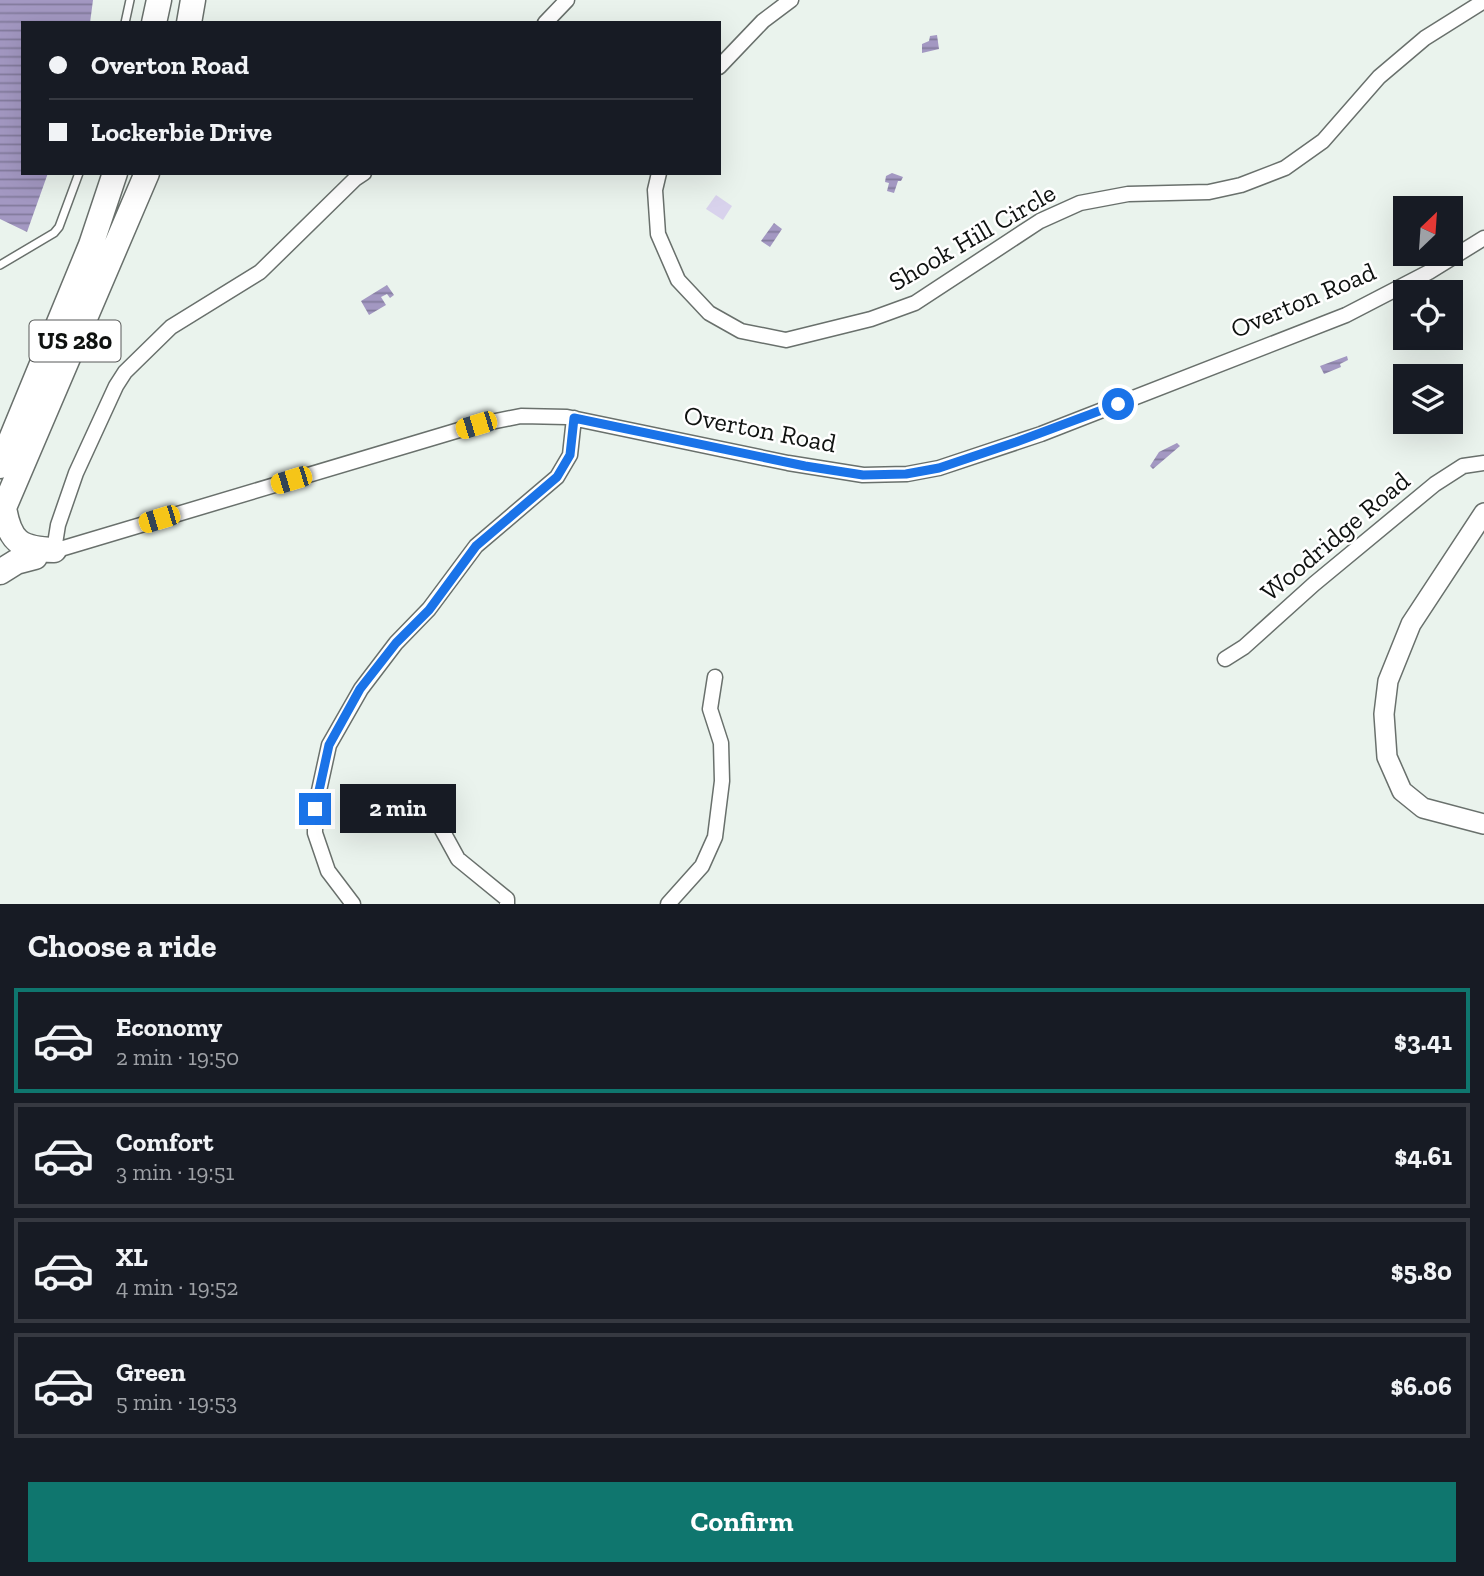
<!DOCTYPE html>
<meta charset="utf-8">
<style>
body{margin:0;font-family:"Zilla Slab",serif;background:#242831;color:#f1f3f6;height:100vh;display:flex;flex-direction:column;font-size:26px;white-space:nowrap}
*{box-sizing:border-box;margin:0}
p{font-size:23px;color:#9ea1a6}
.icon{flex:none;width:38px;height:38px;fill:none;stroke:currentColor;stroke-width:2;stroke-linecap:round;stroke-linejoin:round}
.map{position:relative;height:904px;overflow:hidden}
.drawer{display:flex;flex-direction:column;background:#171b24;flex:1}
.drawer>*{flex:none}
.guide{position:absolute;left:21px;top:21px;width:700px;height:154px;border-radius:0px;box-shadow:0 7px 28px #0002;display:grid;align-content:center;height:154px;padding:0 28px;background:#171b24}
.needle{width:46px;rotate:25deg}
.fabs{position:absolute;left:1393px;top:196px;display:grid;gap:14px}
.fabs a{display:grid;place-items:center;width:70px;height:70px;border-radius:0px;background:#171b24;box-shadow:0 7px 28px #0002;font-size:35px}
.end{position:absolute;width:32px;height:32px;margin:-16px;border:9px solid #1a73e8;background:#fff;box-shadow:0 0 0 4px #fff}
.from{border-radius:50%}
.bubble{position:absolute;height:49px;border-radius:0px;background:#171b24;box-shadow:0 7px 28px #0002;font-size:23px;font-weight:700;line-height:49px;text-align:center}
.car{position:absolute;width:21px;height:42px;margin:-21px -10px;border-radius:9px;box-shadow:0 0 5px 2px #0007;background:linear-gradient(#f5c518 24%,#345 0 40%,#f5c518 0 76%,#345 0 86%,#f5c518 0)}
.guide b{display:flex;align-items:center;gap:24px;height:66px;font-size:26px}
.guide b+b{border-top:2px solid #363941}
.guide i{width:18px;height:18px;background:#f1f3f6}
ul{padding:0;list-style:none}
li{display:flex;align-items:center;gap:21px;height:105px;margin:0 14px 10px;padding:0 14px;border:4px solid #363941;border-radius:0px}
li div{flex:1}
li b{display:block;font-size:26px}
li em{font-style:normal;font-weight:700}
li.current{border-color:#0f766e}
li>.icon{width:63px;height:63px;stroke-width:1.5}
h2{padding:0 28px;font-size:32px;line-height:84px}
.primary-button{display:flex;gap:14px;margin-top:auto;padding:14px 28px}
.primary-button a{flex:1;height:80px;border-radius:0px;background:#0f766e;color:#fff;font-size:28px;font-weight:700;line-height:80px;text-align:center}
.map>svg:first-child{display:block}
.grass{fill:#d8d2ec}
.water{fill:url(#water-rules)}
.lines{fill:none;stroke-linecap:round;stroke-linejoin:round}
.lane-casing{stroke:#69706c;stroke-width:10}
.street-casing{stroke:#69706c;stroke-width:17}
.secondary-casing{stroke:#69706c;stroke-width:22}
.highway-casing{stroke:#69706c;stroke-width:27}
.lane{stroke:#fff;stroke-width:7}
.street{stroke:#fff;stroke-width:14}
.secondary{stroke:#fff;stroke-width:19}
.highway{stroke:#fff;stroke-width:24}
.route{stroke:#1a73e8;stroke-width:9}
.labels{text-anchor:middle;stroke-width:5;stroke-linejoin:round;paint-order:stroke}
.shield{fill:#fff;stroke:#575958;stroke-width:2}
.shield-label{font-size:24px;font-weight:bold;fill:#0f1210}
.street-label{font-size:26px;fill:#0f1210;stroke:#fff}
</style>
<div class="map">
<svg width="1484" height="904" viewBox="0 0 1484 904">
<defs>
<pattern id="water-rules" width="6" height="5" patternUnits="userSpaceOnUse" patternTransform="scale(1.75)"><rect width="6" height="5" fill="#a398c2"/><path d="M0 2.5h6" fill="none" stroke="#837b9c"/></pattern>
</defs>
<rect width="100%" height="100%" fill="#eaf3ed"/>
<path class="grass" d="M716 195 732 206 723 220 706 209Z"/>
<path class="water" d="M0 0H93L90 23H23V173H48L27 232 0 219Z
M937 35 939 49 922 53V44L929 41 930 36Z
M892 173 903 177 901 181H898L894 193 887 191 889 183 885 182 886 176Z
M774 223 782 229 770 247 761 241Z
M387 285 394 295 390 298 387 294 381 297 386 305 369 315 361 301Z
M1347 356 1348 360 1340 364 1341 367 1324 374 1320 366Z
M1177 443 1180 446 1153 469 1150 466 1159 452Z"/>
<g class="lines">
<g class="lane-casing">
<path id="lane" d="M125 23 130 0
M0 265 54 233 59 227 79 173"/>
</g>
<g class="street-casing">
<path id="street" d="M545 23 567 0
M719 67 763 21 791 0
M659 173 655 190 658 234 678 280 709 313 741 331 786 340 871 319 915 303 1040 221 1080 203 1128 194 1209 192 1241 185 1285 168 1323 141 1379 77 1425 38 1484 1
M54 550 58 525 76 473 116 386 125 372 171 327 260 272 355 179 364 173
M47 553 476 425 521 416 567 417 788 463 863 475 907 474 939 468 1041 434 1346 315 1429 272 1484 238
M1225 659 1244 647 1314 584 1435 484 1463 466 1484 463
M441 828 458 859 507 899V904
M353 904 328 871 315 833V809L329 745 361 689 396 643 429 609 476 546 557 477 570 455 574 418
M668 904 702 866 715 837 722 781 721 743 710 709 715 677"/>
</g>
<g class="secondary-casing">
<path id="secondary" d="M1484 513 1411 624 1388 681 1384 714 1387 757 1402 791 1423 808 1484 824"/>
</g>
<g class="highway-casing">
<path id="highway" d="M154 23 159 0
M189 23 193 0
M0 466 91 245 115 173
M4 508C10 542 20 549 54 550
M0 517 147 173
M0 572 16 562 35 557"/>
</g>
<use href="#lane" class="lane"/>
<use href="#street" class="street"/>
<use href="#secondary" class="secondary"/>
<use href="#highway" class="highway"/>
</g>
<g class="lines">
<path class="route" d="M315 809 329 745 360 689 396 643 429 610 476 546 557 477 570 455 574 418 805 466 863 475 906 474 939 468 1016 442 1118 404"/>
</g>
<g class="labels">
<rect class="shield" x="29.5" y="320.5" width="91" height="41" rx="5"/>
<g class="shield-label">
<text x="75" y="349">US 280</text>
</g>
<g class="street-label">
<text transform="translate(972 237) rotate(-30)" y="9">Shook Hill Circle</text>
<text transform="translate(1303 300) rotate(-23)" y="9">Overton Road</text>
<text transform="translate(760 429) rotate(11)" y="9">Overton Road</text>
<text transform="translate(1335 536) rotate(-40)" y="9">Woodridge Road</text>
</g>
</g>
</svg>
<div class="fabs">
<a><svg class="needle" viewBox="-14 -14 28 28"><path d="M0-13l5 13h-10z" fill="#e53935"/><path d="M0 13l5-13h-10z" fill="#9ea1a6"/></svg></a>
<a><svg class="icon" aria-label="locate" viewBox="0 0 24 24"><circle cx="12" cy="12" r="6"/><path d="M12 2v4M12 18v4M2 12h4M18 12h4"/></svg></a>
<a><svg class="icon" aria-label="layers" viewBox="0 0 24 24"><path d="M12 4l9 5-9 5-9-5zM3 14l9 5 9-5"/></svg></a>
</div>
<i class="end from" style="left:1118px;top:404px"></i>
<i class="end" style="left:315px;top:809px"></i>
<div class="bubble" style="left:340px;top:784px;width:116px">2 min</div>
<i class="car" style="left:476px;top:425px;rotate:253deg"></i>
<i class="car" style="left:291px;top:480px;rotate:253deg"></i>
<i class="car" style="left:159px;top:519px;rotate:253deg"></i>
<div class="guide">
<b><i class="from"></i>Overton Road</b>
<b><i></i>Lockerbie Drive</b>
</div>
</div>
<section class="drawer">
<h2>Choose a ride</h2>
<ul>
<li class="current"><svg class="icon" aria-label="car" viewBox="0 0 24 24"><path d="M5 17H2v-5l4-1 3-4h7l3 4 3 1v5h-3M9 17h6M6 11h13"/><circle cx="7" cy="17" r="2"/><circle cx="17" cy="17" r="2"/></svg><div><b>Economy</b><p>2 min · 19:50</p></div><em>$3.41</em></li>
<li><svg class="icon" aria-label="car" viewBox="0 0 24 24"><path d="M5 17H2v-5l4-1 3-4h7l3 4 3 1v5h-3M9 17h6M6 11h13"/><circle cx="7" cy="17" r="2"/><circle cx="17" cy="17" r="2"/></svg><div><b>Comfort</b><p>3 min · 19:51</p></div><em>$4.61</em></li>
<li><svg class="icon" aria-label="car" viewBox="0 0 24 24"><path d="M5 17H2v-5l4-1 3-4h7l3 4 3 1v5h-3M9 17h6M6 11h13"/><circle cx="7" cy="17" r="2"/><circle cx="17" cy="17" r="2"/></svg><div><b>XL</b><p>4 min · 19:52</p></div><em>$5.80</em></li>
<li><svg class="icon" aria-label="car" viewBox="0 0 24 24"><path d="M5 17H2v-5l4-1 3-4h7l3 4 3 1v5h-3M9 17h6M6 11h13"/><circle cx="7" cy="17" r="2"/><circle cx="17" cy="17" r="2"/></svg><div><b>Green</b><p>5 min · 19:53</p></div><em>$6.06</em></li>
</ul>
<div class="primary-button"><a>Confirm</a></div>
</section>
